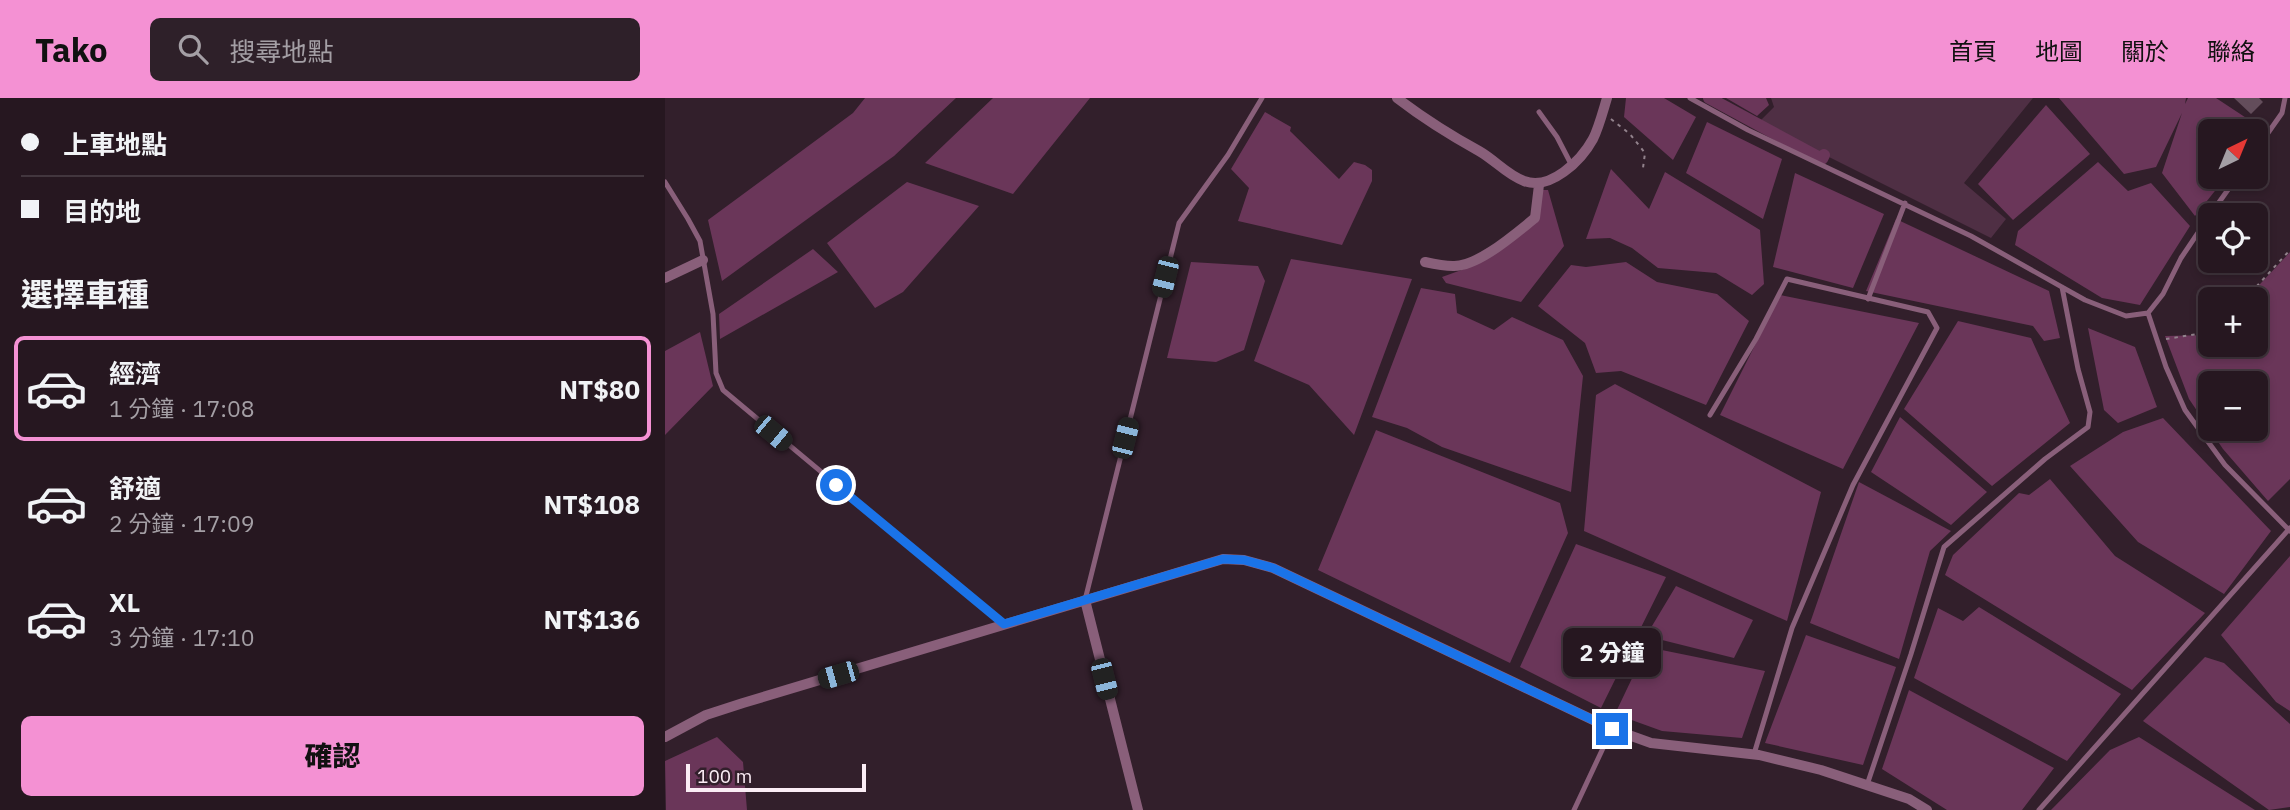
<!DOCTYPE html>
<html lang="zh-TW">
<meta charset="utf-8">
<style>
body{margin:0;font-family:"IBM Plex Sans","Noto Sans TC",sans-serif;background:#2e2029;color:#f1f3f6;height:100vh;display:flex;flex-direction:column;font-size:26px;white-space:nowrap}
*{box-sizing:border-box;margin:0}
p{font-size:23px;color:#a49fa5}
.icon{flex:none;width:38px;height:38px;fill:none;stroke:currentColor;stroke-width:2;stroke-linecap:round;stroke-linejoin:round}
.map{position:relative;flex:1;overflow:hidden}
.sheet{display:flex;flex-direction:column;background:#261720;width:665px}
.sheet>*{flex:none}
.banner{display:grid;align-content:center;height:154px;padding:0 21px;background:#261720}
.needle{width:46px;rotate:43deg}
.buttons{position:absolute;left:1533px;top:21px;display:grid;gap:14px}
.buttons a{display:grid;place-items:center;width:70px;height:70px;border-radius:10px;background:#261720;box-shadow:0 4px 10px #0003,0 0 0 2px #42363e;font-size:35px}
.scale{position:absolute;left:21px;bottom:18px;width:180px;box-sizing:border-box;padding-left:7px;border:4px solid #fbedf5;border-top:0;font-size:19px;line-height:24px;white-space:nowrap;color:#fbedf5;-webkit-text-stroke:5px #321f2b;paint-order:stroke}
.end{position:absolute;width:32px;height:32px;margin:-16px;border:9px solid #1a73e8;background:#fff;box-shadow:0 0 0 4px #fff}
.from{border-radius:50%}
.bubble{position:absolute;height:49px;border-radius:10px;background:#261720;box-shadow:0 4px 10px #0003,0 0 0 2px #42363e;font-size:23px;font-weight:800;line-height:49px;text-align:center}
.car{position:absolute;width:21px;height:42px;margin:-21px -10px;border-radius:9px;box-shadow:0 0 5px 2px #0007;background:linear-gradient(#222 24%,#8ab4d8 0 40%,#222 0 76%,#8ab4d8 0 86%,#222 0)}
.banner b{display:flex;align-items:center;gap:24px;height:66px;font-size:26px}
.banner b+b{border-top:2px solid #42363e}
.banner i{width:18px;height:18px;background:#f1f3f6}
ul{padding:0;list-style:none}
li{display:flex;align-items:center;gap:21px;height:105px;margin:0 14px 10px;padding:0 7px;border:4px solid transparent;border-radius:10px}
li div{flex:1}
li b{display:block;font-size:26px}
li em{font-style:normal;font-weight:800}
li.selected{border-color:#f491d3}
li>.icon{width:63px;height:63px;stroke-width:1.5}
h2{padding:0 21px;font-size:32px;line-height:84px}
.primary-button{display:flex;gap:14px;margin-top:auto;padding:14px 21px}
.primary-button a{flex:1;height:80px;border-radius:10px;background:#f491d3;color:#111;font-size:28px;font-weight:800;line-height:80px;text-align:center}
header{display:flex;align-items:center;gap:42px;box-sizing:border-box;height:98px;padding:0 35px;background:#f491d3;color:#111}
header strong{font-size:33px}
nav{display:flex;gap:38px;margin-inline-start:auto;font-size:24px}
.search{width:490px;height:63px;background:#2e2029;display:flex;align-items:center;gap:18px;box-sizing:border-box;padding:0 24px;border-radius:10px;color:#a49fa5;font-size:26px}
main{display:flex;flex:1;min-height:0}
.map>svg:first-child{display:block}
.green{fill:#4f2f44}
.water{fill:#6a3659;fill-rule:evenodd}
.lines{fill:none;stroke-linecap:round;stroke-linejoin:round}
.canal{stroke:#6a3659;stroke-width:12}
.building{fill:#634d5b}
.path{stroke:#92828c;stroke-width:2;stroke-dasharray:3.5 5;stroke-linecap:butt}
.lane{stroke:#895f7a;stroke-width:5}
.street{stroke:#895f7a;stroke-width:10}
.route{stroke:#1a73e8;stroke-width:9}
</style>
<header>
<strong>Tako</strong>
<div class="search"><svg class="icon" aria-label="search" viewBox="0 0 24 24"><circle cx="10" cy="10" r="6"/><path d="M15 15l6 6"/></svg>搜尋地點</div>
<nav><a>首頁</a><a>地圖</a><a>關於</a><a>聯絡</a></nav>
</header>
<main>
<section class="sheet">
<div class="banner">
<b><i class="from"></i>上車地點</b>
<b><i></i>目的地</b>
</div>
<h2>選擇車種</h2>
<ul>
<li class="selected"><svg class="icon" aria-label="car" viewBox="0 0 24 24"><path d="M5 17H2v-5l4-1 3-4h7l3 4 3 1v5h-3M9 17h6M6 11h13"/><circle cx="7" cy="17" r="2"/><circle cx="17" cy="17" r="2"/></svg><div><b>經濟</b><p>1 分鐘 · 17:08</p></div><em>NT$80</em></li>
<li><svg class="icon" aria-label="car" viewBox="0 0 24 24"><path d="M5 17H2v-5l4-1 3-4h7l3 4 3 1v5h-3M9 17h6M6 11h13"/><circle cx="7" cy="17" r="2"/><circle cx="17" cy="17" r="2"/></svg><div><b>舒適</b><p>2 分鐘 · 17:09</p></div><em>NT$108</em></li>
<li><svg class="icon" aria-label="car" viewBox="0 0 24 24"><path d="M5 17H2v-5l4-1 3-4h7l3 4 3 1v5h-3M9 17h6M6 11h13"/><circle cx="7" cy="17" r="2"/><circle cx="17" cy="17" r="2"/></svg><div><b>XL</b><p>3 分鐘 · 17:10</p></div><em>NT$136</em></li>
</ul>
<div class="primary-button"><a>確認</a></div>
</section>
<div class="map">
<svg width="1625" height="712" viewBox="0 0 1625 712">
<rect width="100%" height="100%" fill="#321f2b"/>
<path class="green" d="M1106 0H1368L1299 85 1341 121 1326 140 1094 24 1109 9Z"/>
<path class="water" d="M200 0H291L229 58 57 183 43 122 188 15Z
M328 0H425L348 96 260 65Z
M961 0H999L1031 19 1008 62 959 19Z
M1061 0H1101L1104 7 1092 18Z
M1394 0H1521L1520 6 1523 0H1551L1598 31 1591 40V33H1545V79H1561L1530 118 1497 75 1517 15 1491 69 1459 76Z
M1381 7 1425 56 1348 122 1313 86Z
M600 14 626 29 625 33 674 81 689 64 700 67 707 72V83L677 147 573 123 584 90 566 71Z
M1042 24 1117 61 1098 121 1021 75Z
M1433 64 1463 93 1486 85 1525 128 1475 207 1437 200 1350 147 1353 133Z
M946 71 984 111 1000 74 1095 132 1099 186 1087 197 1051 175 993 170 967 150 945 140 921 141Z
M1130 75 1219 116 1188 190 1108 169Z
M242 84 314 108 238 194 210 210 162 145Z
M876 92H883L899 148 856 204 781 185 777 179 802 170 862 126Z
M1231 121 1384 193 1395 240 1379 243 1368 228 1201 193Z
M148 151 173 174 55 241 54 216Z
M1625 154V381L1603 403 1558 351 1524 301 1500 238 1545 237V247H1591V201H1581ZM1545 285H1591V331H1545Z
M626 161 747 181 689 337 644 287 589 263Z
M526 164 593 168 600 183 579 252 551 264 502 260Z
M961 164 992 184 1052 196 1084 223 1041 307 956 273 931 275 920 245 873 208 906 167 921 169Z
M756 190 790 196 792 215 829 232 847 219 898 242 918 278 906 394 777 349 742 330 707 319Z
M1115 197 1254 225 1178 371 1055 317Z
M1293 223 1366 240 1405 325 1327 388 1239 311Z
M1423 230 1470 249 1492 309 1453 325 1439 312Z
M35 234 48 288 0 337V253Z
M950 286 1156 394 1122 523 919 433 931 297Z
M1235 319 1322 394 1286 427 1206 374Z
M1498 320 1606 433 1559 496 1473 444 1405 368 1458 334Z
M711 332 895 405 903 435 845 565 653 472Z
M1385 381 1450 458 1540 515 1467 592 1280 477 1288 457 1354 395 1364 397Z
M1194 384 1286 433 1265 453 1234 561 1145 525Z
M911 446 1001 479 936 610 855 569Z
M1625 458V613L1611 604 1556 537Z
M1011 488 1088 522 1069 560 981 538Z
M1314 509 1456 596 1402 663 1249 580 1273 510 1298 523Z
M1141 537 1231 569 1198 667 1100 645Z
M982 549 1100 573 1077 640 997 633 950 616Z
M1540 559 1559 565 1625 626V709L1604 712 1478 623Z
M1244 592 1389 670 1357 712H1282L1217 671Z
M52 639 78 664 82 712H1L0 663Z
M1474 639 1590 712H1386L1445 652Z"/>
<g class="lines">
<path class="canal" d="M1044 0 1157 61 1159 57"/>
</g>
<path class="building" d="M1569 0H1594L1598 4 1586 16Z"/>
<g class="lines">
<path class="path" d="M946 21 965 36 980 55 978 70
M1580 201 1625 152
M1501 241 1545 234"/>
<path class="lane" d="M1025 0 1083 32 1306 138 1420 202 1461 218 1483 215 1501 269 1520 312 1560 367 1625 433
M874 14 892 39 907 68
M1591 52 1617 15 1620 0
M0 84 23 121 35 143 48 216 51 275 58 292 339 526
M1545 117 1572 79
M1203 201 1240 105
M1483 215 1498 196 1516 160 1545 117
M1045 317 1091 241 1122 181 1263 214 1272 230 1188 387 1127 530 1089 656
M420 502 514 125 563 57 597 0
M1202 687 1246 556 1279 449 1380 361 1423 329 1425 314 1413 271 1397 189
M909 712 947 631
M1374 712 1625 430"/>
<path class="street" d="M732 0C758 20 785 37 814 53 830 62 842 77 859 83 885 93 916 63 928 41 934 29 938 13 942 0
M760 164C769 166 779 168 788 168 813 169 851 135 870 120L874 87
M0 180 38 162
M420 502 473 712
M0 639 41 617 78 605 558 461 579 462 608 470 947 631 986 645 1094 657 1156 672 1244 701 1262 712"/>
</g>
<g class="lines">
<path class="route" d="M171 387 339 526 558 461 579 462 608 470 947 631"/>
</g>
</svg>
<div class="buttons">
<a><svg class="needle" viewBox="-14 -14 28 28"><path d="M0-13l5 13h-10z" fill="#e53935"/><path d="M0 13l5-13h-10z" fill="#a49fa5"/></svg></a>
<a><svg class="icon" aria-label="locate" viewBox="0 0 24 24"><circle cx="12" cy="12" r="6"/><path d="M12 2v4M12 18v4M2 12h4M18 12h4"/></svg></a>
<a>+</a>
<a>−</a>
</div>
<div class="scale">100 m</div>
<i class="end from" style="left:171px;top:387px"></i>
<i class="end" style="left:947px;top:631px"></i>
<div class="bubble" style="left:898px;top:530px;width:98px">2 分鐘</div>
<i class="car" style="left:500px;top:179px;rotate:194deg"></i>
<i class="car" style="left:108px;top:335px;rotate:130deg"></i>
<i class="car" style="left:460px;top:340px;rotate:14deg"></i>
<i class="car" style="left:173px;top:577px;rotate:254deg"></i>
<i class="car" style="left:439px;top:581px;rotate:166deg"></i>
</div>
</main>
